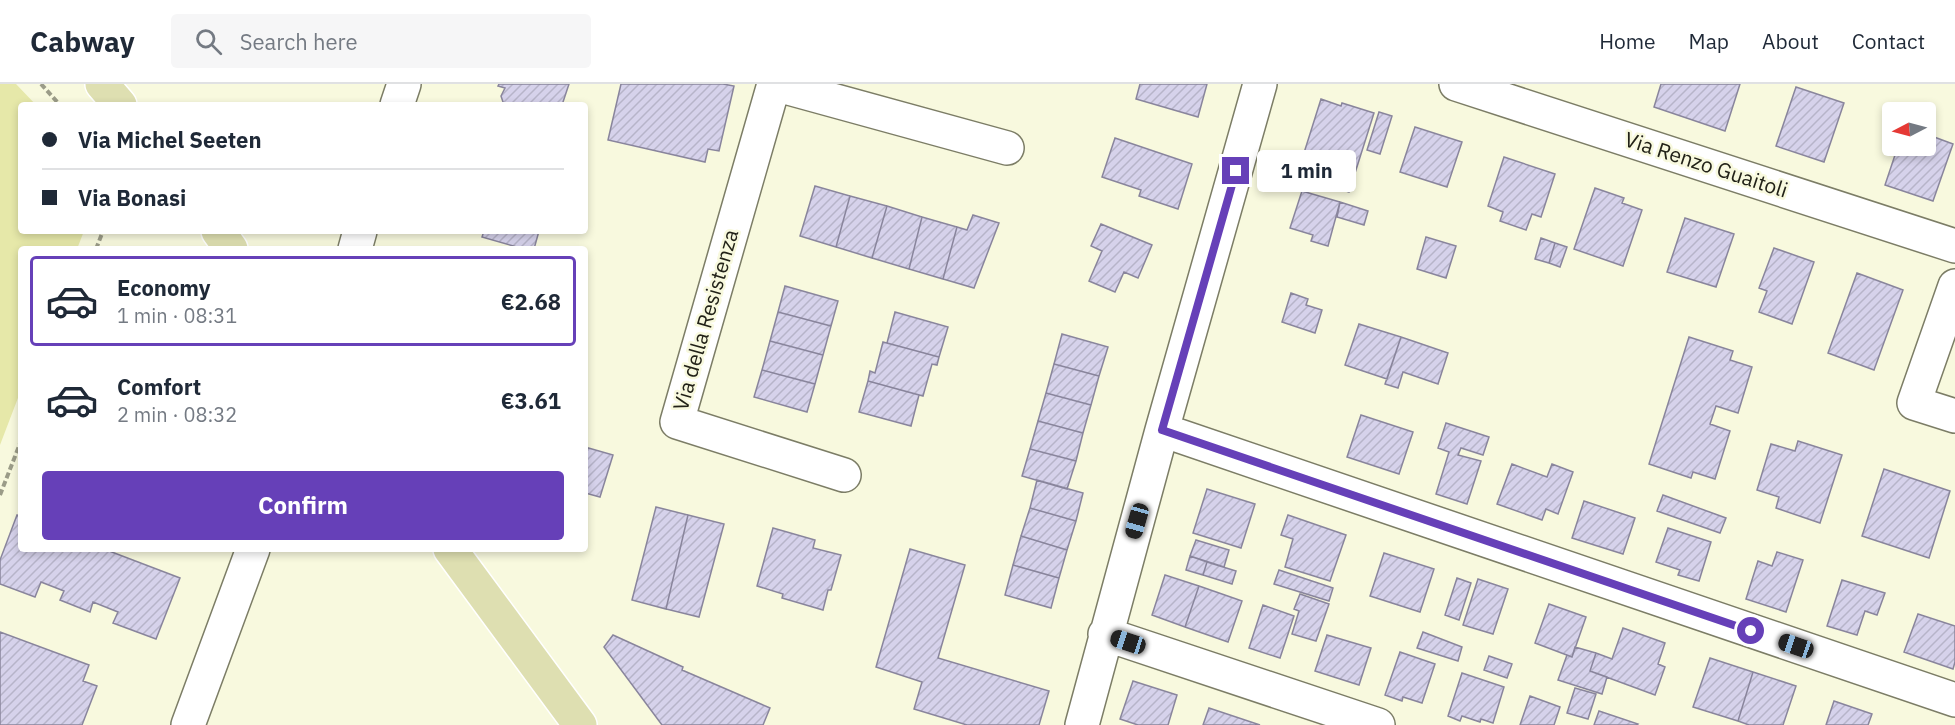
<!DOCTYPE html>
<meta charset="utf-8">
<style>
body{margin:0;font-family:"IBM Plex Sans",sans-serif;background:#f6f6f7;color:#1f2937;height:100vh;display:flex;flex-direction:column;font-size:22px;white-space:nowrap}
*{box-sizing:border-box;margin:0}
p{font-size:20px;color:#747a83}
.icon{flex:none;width:33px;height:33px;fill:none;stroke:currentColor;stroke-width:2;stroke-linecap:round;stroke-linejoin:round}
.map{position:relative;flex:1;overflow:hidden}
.details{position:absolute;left:18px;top:162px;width:570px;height:306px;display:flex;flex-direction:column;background:#fff;border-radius:6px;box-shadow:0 3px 9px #0003}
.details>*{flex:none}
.hud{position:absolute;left:18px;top:18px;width:570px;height:132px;border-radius:6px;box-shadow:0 3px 9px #0003;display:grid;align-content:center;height:132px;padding:0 24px;background:#fff}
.needle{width:39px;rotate:264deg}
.controls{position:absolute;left:1882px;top:18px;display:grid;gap:12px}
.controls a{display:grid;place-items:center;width:54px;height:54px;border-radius:6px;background:#fff;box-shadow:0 3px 9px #0003;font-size:30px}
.end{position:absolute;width:27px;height:27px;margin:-14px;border:8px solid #6640b8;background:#fff;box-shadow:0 0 0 3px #fff}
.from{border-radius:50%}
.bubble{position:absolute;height:42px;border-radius:6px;background:#fff;box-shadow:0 3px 9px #0003;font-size:20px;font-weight:700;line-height:42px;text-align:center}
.car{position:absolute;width:18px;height:36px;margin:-18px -9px;border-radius:8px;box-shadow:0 0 4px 2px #0007;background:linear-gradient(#222 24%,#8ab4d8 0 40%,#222 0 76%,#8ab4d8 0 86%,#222 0)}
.hud b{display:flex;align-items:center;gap:21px;height:57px;font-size:22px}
.hud b+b{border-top:2px solid #e0e1e3}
.hud i{width:15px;height:15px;background:#1f2937}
ul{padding:10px 0 0;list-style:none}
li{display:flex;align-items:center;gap:18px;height:90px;margin:0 12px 9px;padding:0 12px;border:3px solid transparent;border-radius:6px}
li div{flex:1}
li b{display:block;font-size:22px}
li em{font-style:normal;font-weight:700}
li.selected{border-color:#6640b8}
li>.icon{width:54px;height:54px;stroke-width:1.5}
.action{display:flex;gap:12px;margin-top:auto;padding:12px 24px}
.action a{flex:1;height:69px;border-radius:6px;background:#6640b8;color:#fff;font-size:24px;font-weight:700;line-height:69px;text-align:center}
header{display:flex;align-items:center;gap:36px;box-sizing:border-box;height:84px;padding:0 30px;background:#fff;border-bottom:2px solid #e0e1e3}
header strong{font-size:28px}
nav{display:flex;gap:33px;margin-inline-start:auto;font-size:21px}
.search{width:420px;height:54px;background:#f6f6f7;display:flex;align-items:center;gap:15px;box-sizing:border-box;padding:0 21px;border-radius:6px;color:#747a83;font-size:22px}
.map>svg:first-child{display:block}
.garden{fill:#e6e8a9}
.building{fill:url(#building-hatch);stroke:#89859c;stroke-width:1.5}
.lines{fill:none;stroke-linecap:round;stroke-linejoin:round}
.minor-casing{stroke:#7c7d66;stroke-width:36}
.major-casing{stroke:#fff;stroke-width:36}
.path{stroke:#9b9c88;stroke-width:4;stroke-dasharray:6 3;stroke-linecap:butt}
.minor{stroke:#fff;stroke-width:33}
.major{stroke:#dedfb1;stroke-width:33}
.route{stroke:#6640b8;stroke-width:8}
.labels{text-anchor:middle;stroke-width:5;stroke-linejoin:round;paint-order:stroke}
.street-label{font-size:21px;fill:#222218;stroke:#f8f9de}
</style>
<header>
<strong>Cabway</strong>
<div class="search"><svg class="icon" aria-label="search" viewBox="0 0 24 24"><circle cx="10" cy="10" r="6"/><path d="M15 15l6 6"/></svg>Search here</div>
<nav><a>Home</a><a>Map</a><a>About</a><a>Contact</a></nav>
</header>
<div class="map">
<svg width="1955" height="641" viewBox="0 0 1955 641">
<defs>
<pattern id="building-hatch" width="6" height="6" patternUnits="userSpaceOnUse" patternTransform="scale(1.5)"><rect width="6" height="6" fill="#d6d2eb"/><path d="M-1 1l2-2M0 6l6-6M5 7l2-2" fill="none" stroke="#b7b4c9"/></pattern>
</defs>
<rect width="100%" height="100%" fill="#f8f9de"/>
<path class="garden" d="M0 0H16L36 21H21V147H84L77 165H21V306L0 361Z"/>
<path class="building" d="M499 0H569L562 21H504L501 12 505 4 498 2Z
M621 0H723L734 2 719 67 708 65 705 78 608 56Z
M1140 0H1207L1198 33 1136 15Z
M1661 0H1740L1725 47 1654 23Z
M1796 3 1844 19 1824 78 1776 62Z
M1321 15 1341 22 1342 19 1374 29 1349 108 1306 94 1311 75 1303 72Z
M1379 28 1392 32 1380 70 1367 66Z
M1415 43 1462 58 1447 103 1400 88Z
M1926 50 1953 60 1933 117 1885 101 1898 62H1926Z
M1115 54 1192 80 1178 125 1139 112 1141 106 1102 93Z
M1504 73 1555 90 1541 133 1532 130 1526 146 1500 137 1503 128 1488 122Z
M815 102 850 112 836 163 800 152Z
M1595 104 1624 114 1622 119 1642 126 1623 182 1574 165Z
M1302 107 1340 118 1328 162 1311 157 1313 151 1290 144Z
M850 112 887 122 872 174 836 163Z
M1340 118 1368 127 1364 141 1337 133Z
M887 122 922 133 909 185 872 174Z
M973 131 999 139 974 204 943 195 957 143 967 146Z
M922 133 957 143 943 195 909 185Z
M1685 134 1734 150 1716 203 1667 188Z
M1101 140 1152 161 1138 194 1124 188 1115 208 1089 197 1102 167 1091 162Z
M484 147H539L534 165H524L482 153Z
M1426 153 1456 162 1446 194 1417 185Z
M1541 154 1555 159 1549 179 1535 175Z
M1555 159 1567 163 1560 183 1549 179Z
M1774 164 1814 178 1792 240 1759 228 1767 207 1759 204Z
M1857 189 1903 206 1874 286 1828 269Z
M785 202 838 217 831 242 778 228Z
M1291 209 1308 215 1306 221 1322 226 1315 249 1282 238Z
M778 228 831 242 823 271 770 257Z
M895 228 948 243 939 273 887 259Z
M1359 240 1401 253 1387 295 1345 281Z
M1062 250 1108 263 1099 292 1054 280Z
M1401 253 1448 269 1438 300 1403 288 1398 304 1385 300Z
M1689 253 1733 267 1730 276 1752 283 1738 329 1716 322 1710 340 1730 347 1715 395 1693 388 1691 394 1649 380Z
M770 257 823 271 815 300 762 286Z
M883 258 939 273 937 281 932 280 923 312 868 297 870 287 875 289Z
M1054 280 1099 292 1091 321 1046 309Z
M762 286 815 300 807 328 754 313Z
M868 297 919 311 911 342 859 328Z
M1046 309 1091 321 1083 349 1038 337Z
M1361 331 1413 348 1399 390 1347 373Z
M1038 337 1083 349 1076 377 1030 365Z
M1446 339 1489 353 1483 371 1461 364 1458 371 1481 377 1467 420 1436 410 1449 368 1438 364Z
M1798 357 1842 371 1820 439 1776 424 1779 413 1757 406 1771 360 1795 367Z
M585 363 613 371 600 413 585 409Z
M1030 365 1076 377 1067 405 1022 392Z
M1512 380 1547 393 1552 380 1573 388 1558 430 1546 425 1542 436 1497 420Z
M1884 385 1950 407 1929 474 1862 452Z
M1037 396 1083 409 1076 437 1030 424Z
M1207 405 1255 420 1241 464 1193 449Z
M1663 411 1726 434 1720 449 1657 427Z
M1584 417 1635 434 1623 470 1572 454Z
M656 423 688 431 666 525 632 516Z
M1030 424 1076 437 1067 466 1021 452Z
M17 431 21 433V465H104L180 494 156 555 113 539 118 528 93 518 90 528 60 516 64 507 41 498 35 513 0 500V476Z
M688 431 724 440 699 533 666 525Z
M1288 431 1346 451 1330 497 1285 483 1293 455 1281 451Z
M773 444 815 456 813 464 841 471 831 506H828L823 526 782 514 783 510 757 502Z
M1668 444 1711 458 1699 497 1678 491 1680 486 1656 478Z
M1021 452 1067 466 1059 494 1013 481Z
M1196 456 1229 466 1224 483 1190 472Z
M910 465 965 481 938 574 1049 607 1039 641H967L914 625 922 598 876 583Z
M1777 468 1803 476 1786 528 1746 515 1758 477 1772 482Z
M1384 469 1434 485 1420 528 1370 512Z
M1190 472 1207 478 1203 491 1186 486Z
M1207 478 1236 487 1232 500 1203 491Z
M1013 481 1059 494 1051 524 1005 511Z
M1279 486 1333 504 1329 517 1274 500Z
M1165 491 1199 502 1185 543 1152 531Z
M1457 494 1471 499 1459 536 1445 531Z
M1478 495 1508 505 1493 550 1463 541Z
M1842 496 1885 509 1877 531 1865 527 1857 551 1827 542Z
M1199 502 1242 517 1228 558 1185 543Z
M1300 510 1329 520 1316 557 1292 550 1299 527 1294 525Z
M1549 520 1586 533 1572 573 1535 559Z
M1263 521 1294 532 1280 574 1249 564Z
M1918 530 1955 542V578L1953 585 1904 568Z
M1623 544 1665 559 1658 580 1665 583 1655 611 1590 587 1596 569 1612 575Z
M0 548 89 581 83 597 97 602 82 641H0Z
M1423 548 1462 563 1458 577 1417 564Z
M613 551 683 583 682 586 770 624 763 641H662L604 563Z
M1327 551 1371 564 1359 601 1315 587Z
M1575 563 1596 569 1590 587 1607 593 1602 610 1558 596 1567 571 1572 573Z
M1400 568 1435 580 1422 619 1403 613 1402 617 1385 611Z
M1489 572 1512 580 1507 594 1484 586Z
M1710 574 1753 588 1738 637 1693 623Z
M1753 588 1796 602 1783 641H1749L1738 637Z
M1462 589 1504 603 1493 639 1481 635 1480 638 1462 632 1460 637 1448 632Z
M1133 597 1177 611 1168 641H1138L1120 635Z
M1575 604 1596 610 1588 635 1567 629Z
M1530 612 1560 623 1554 641H1520Z
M1834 617 1872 630 1868 641H1826Z
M1209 624 1260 641H1203Z
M1599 627 1638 640 1637 641H1594Z"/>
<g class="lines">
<g class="minor-casing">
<path id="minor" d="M774 0 677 338 844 391
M774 0 1007 64
M1456 0 1955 162
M397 21 404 0
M355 165 360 147
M1955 202 1914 319 1955 332
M1162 346 1955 616
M1105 550 1378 641
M188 641 253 465
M1082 641 1162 346 1260 0"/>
</g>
<g class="major-casing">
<path id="major" d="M102 0 120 21
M218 147 231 165
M450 465 580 641"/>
</g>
<path class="path" d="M41 0 60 21
M96 165 103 147
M0 411 21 357"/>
<use href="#minor" class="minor"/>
<use href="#major" class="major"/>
</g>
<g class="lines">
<path class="route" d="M1236 87 1162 346 1751 547"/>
</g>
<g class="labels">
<g class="street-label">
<text transform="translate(1706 81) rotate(18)" y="7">Via Renzo Guaitoli</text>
<text transform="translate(706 236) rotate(-74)" y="7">Via della Resistenza</text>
</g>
</g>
</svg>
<div class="controls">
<a><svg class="needle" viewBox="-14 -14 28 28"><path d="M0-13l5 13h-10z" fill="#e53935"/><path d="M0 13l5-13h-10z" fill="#747a83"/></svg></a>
</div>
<i class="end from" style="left:1751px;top:547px"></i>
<i class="end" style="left:1236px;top:87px"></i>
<div class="bubble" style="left:1257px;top:66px;width:99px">1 min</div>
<i class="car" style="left:1137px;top:437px;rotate:196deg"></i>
<i class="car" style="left:1128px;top:558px;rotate:288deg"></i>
<i class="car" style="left:1796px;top:562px;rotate:289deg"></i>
<div class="hud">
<b><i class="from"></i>Via Michel Seeten</b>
<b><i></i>Via Bonasi</b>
</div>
<section class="details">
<ul>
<li class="selected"><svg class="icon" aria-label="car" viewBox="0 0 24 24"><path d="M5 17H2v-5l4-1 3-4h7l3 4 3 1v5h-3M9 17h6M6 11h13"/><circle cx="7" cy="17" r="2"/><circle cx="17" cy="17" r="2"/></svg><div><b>Economy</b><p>1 min · 08:31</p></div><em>€2.68</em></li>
<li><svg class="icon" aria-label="car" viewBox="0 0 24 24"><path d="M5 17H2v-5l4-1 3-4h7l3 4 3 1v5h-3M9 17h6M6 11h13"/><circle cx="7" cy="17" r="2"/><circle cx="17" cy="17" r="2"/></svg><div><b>Comfort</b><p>2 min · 08:32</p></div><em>€3.61</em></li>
</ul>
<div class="action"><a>Confirm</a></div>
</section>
</div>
